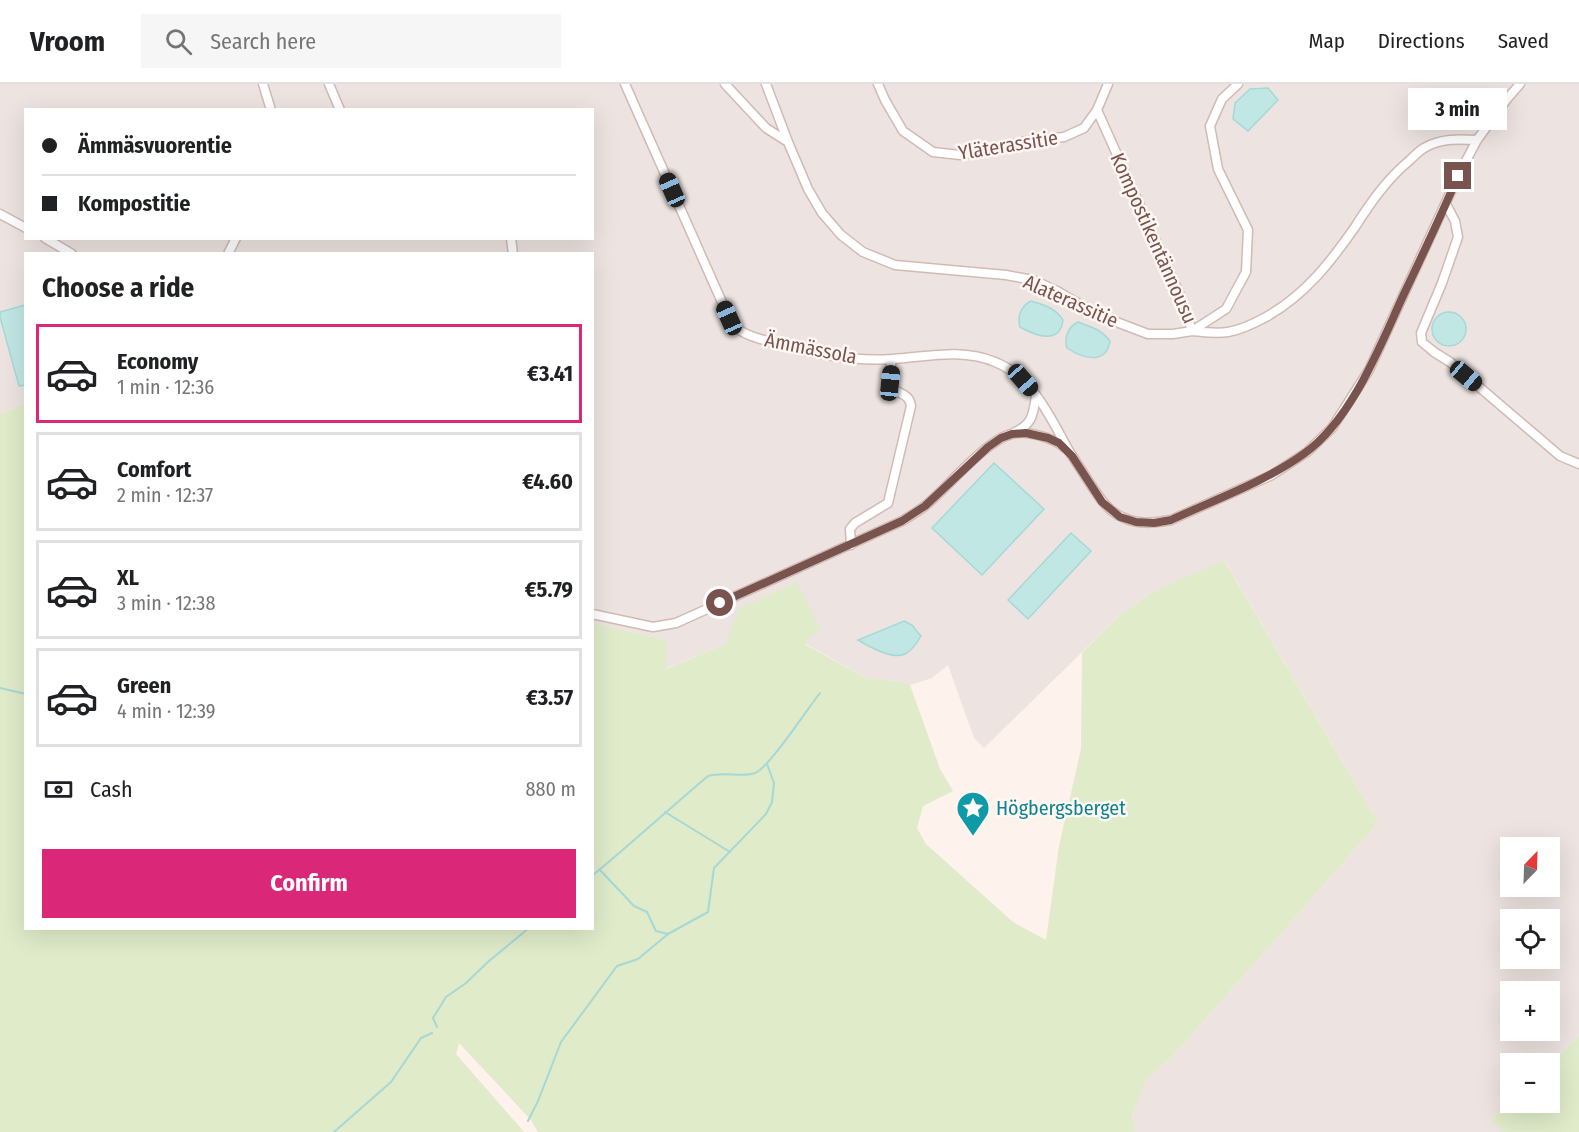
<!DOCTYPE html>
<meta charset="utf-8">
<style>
body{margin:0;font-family:"Fira Sans Condensed",sans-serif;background:#f6f6f6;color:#202124;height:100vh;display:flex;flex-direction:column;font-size:22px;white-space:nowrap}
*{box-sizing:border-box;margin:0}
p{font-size:20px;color:#757577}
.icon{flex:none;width:33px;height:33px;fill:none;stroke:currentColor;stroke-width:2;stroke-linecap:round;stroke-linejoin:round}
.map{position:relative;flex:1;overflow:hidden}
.details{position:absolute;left:24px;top:168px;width:570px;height:678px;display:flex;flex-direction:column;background:#fff;border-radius:0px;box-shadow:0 6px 24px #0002}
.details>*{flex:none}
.guide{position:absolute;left:24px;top:24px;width:570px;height:132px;border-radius:0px;box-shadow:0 6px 24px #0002;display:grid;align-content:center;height:132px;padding:0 18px;background:#fff}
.needle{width:39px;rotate:23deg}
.tools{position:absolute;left:1500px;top:753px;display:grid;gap:12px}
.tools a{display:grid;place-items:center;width:60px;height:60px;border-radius:0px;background:#fff;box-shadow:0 6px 24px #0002;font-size:30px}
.end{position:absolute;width:27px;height:27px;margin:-14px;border:8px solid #79544e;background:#fff;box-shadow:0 0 0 3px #fff}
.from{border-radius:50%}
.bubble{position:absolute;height:42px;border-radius:0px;background:#fff;box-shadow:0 6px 24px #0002;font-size:20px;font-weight:700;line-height:42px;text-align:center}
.car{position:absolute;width:18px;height:36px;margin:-18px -9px;border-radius:8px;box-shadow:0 0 4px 2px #0007;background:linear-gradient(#222 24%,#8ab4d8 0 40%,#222 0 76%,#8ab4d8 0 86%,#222 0)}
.guide b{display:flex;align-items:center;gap:21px;height:57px;font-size:22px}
.guide b+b{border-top:2px solid #e0e0e0}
.guide i{width:15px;height:15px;background:#202124}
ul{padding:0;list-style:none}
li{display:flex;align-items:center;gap:18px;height:99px;margin:0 12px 9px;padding:0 6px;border:3px solid #e0e0e0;border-radius:0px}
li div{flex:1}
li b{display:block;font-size:22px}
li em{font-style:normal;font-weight:700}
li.selected{border-color:#db2777}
li>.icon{width:54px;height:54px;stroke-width:1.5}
h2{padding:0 18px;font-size:27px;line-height:72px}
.pay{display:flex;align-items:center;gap:15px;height:66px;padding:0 18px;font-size:22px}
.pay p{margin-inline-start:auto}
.cta{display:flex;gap:12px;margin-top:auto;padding:12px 18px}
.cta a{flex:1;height:69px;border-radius:0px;background:#db2777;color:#fff;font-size:24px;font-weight:700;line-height:69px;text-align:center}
header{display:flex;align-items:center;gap:36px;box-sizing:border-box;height:84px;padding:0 30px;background:#fff;border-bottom:2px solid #e0e0e0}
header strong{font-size:28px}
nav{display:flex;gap:33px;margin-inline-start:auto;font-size:21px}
.search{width:420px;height:54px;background:#f6f6f6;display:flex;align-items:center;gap:15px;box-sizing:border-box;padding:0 21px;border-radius:0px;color:#757577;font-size:22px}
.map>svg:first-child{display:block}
.industrial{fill:#ede4e1;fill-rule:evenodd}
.green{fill:#dfebc9}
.water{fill:#c0e7e4;stroke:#a6d8d5;stroke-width:1.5}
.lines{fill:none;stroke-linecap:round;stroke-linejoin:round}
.stream{stroke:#a6d8d5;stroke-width:2}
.street-casing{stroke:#d2bab3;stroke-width:11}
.street{stroke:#fff;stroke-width:8}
.route{stroke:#79544e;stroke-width:8}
.labels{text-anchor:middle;stroke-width:5;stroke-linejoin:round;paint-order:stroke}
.street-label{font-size:20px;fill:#79544e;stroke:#fff7f3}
.culture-label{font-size:20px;fill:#0d838f;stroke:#fff7f3;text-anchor:start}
</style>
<header>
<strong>Vroom</strong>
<div class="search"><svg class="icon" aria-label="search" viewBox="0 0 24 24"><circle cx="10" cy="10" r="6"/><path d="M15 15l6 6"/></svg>Search here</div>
<nav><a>Map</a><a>Directions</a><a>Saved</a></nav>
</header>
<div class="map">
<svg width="1579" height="1048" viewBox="0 0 1579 1048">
<rect width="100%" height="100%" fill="#fdf2ec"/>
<path class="industrial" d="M0 0H1579V952L1550 980H1510V1018L1491 1036 1504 1048H1135L1133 1030 1146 995 1172 973 1378 739 1225 477 1151 509 1120 531 984 664 974 654 948 581 932 594 910 601 903 598 866 594 806 560V555L726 560 665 585V556L593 539 592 170H26L25 320 0 330ZM26 26H592V154H26ZM1510 764H1550V802H1510ZM1510 836H1550V874H1510ZM1510 908H1550V946H1510Z"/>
<path class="green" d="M25 320 26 844H592L593 539 666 556V585L726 560 738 525 797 498 821 547 807 555 806 561 866 594 903 598 910 601 940 685 953 707 923 722 917 744 926 760 1013 838 1046 856 1059 762 1081 665 1082 569 1120 531 1151 509 1224 476 1378 739 1172 973 1146 995 1133 1030 1135 1048H538L531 1036 459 959 456 970 524 1048H0V330Z
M1579 952V1048H1504L1491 1036 1510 1018H1550V980Z"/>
<path class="water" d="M1268 4 1278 16 1248 47 1233 35 1235 19 1250 5Z
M1031 217C1045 221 1055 224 1063 236 1060 261 1036 252 1020 243 1017 232 1021 222 1031 217Z
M25 221V301L19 302 0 233V228Z
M1432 245a17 17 0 1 1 34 0a17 17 0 1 1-34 0Z
M1078 238C1091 243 1101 245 1110 257 1106 282 1082 274 1067 264 1064 253 1068 243 1078 238Z
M994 379 1044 425 982 491 932 444Z
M1071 449 1091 467 1028 535 1008 516Z
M904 537 912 541 921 552C917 559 912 567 905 570 893 576 868 562 858 556Z"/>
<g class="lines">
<path class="stream" d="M0 604 26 610
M665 728 730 768
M600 786 634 822 647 828 656 847 668 850
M592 792C632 759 669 725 708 692 725 687 741 694 755 689 768 685 808 624 820 609
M437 943 433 934 446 913 466 899 489 877 529 844
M528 1037 538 1017 561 958 617 882 638 875 668 850 708 828 714 784 766 730 772 718 774 699 767 680
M334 1048 391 998 421 954 432 949"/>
<g class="street-casing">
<path id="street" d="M263 0 271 26
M329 0 340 26
M625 0 729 234C732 239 736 245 741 247 750 253 761 255 771 258 809 269 852 278 892 275 927 273 961 264 995 278 1033 293 1050 333 1069 367 1076 378 1084 390 1091 401 1099 413 1108 427 1122 433 1138 441 1154 439 1171 436L1272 391 1307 368 1332 344 1369 286 1458 92 1477 56 1507 15 1520 0
M725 0 766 44 788 58
M766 0 788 58 808 105 822 129 841 151 863 168 895 181 1006 191 1033 196 1057 207 1098 231 1148 250H1173L1192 247 1226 225 1246 188 1248 146 1218 85 1210 42 1222 15 1238 0
M878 0 885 16 903 47 933 68 960 71 1028 57 1064 53 1084 44 1097 26 1108 0
M1097 26 1180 211 1192 247C1203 248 1216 250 1228 248 1241 246 1255 239 1266 233 1305 211 1330 179 1355 143 1371 118 1387 95 1410 76 1414 72 1419 67 1424 64 1441 54 1459 55 1477 56
M1446 120 1455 137 1458 153 1442 199 1421 249 1422 258 1434 268 1450 278 1560 372 1579 380
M0 130 26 144
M45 154 72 170
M511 154 513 170
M228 170 236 154
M1015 348C1033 340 1033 330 1036 312
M851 461 850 445 855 439 888 419 911 322C909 307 895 311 891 301 888 295 891 282 892 275
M592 530 653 543 676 539 902 437C910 432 919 427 926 421 947 404 987 355 1012 350 1027 346 1054 354 1065 364"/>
</g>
<use href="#street" class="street"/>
</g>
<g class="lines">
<path class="route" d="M720 519 902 437 925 422 988 363 1001 354 1012 350 1026 349 1048 354 1059 359 1072 372 1102 418 1120 433 1136 438 1154 439 1171 436C1216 415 1265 398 1305 369 1352 335 1379 264 1403 212 1422 172 1441 132 1458 92"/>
</g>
<defs>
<g id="sight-pin" transform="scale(1.725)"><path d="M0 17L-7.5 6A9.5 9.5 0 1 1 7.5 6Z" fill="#0f9aa8" stroke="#fff7f3"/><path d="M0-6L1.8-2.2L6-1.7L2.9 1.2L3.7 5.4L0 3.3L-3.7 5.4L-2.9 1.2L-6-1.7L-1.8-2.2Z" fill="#fff"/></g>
</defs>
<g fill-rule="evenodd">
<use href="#sight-pin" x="973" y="724"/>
</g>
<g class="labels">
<g class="street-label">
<text transform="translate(1008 61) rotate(-9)" y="7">Yläterassitie</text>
<text transform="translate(1154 154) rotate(66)" y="7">Kompostikentännousu</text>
<text transform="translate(1071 217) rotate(24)" y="7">Alaterassitie</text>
<text transform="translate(811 264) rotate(11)" y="7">Ämmässola</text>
</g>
<g class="culture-label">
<text x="996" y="731">Högbergsberget</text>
</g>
</g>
</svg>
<div class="tools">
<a><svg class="needle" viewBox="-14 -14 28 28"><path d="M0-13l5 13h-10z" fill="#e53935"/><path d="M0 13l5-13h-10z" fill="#757577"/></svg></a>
<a><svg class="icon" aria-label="locate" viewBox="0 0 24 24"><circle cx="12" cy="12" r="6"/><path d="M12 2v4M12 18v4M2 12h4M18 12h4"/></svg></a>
<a>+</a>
<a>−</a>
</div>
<i class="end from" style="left:720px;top:519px"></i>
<i class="end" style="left:1458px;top:92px"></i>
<div class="bubble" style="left:1408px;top:4px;width:99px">3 min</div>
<i class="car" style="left:672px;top:106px;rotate:336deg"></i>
<i class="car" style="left:729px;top:234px;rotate:336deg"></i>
<i class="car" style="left:1466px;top:292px;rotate:130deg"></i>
<i class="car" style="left:1023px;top:296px;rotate:139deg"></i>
<i class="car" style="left:890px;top:299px;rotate:6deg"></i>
<div class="guide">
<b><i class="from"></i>Ämmäsvuorentie</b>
<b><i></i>Kompostitie</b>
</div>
<section class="details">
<h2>Choose a ride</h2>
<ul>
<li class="selected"><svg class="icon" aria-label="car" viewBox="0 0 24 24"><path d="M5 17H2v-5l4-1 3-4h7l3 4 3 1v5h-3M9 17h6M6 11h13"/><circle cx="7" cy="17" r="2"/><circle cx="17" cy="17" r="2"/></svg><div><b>Economy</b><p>1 min · 12:36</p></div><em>€3.41</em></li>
<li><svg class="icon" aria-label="car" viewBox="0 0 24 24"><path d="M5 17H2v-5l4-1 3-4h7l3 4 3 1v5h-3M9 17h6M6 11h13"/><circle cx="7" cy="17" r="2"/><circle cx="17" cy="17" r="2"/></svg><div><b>Comfort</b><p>2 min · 12:37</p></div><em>€4.60</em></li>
<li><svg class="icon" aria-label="car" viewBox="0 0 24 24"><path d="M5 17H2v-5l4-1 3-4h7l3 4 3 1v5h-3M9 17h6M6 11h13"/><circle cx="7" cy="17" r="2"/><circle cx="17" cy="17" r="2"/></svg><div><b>XL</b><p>3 min · 12:38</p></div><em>€5.79</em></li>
<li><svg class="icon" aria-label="car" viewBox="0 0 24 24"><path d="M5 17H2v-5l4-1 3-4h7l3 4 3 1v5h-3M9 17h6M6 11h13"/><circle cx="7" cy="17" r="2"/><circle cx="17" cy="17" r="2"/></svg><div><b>Green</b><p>4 min · 12:39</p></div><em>€3.57</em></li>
</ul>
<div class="pay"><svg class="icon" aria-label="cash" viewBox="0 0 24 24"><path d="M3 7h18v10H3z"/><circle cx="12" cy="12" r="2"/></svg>Cash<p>880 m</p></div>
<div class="cta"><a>Confirm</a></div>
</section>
</div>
